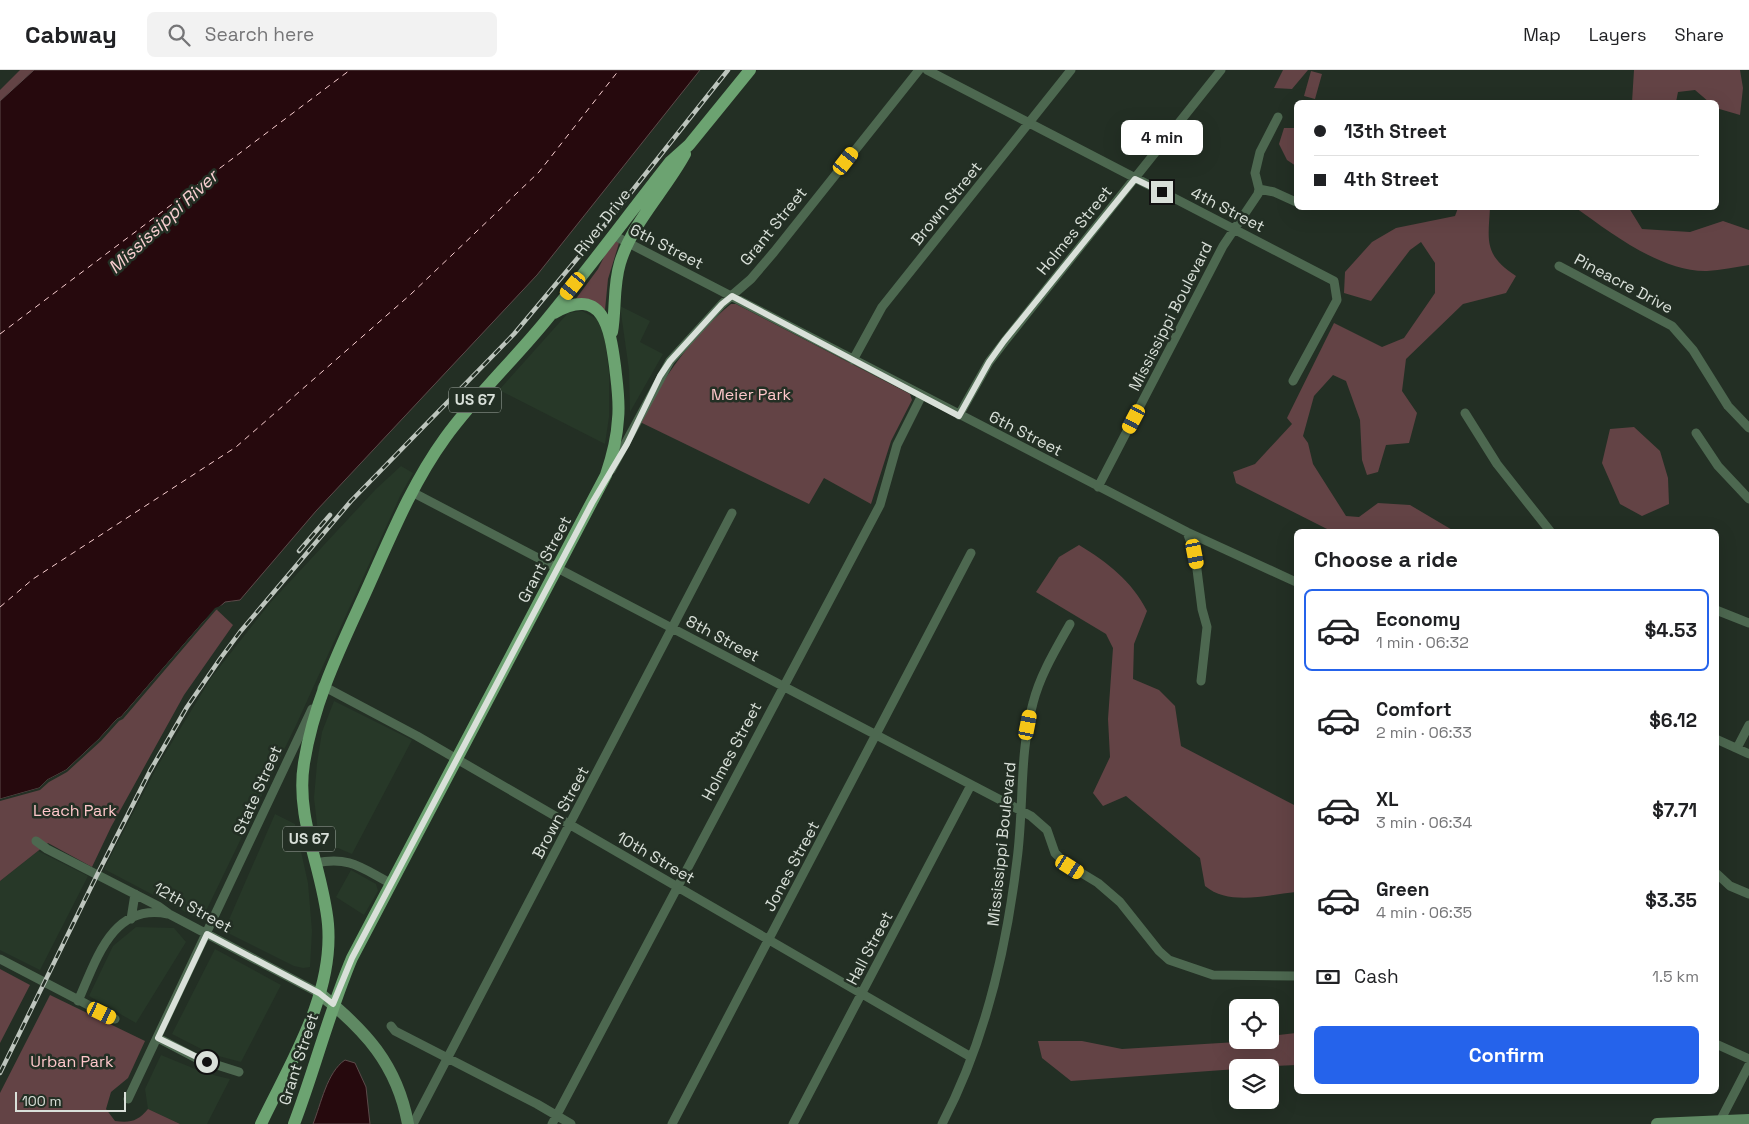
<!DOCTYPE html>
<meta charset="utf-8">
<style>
body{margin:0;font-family:"Space Grotesk",sans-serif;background:#f2f2f2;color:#202124;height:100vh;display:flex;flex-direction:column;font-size:19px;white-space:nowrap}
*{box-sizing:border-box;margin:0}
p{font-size:16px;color:#757577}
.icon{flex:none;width:28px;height:28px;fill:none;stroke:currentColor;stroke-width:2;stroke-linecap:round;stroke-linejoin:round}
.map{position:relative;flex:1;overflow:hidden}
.details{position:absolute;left:1294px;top:459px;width:425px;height:565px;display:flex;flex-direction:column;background:#fff;border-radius:8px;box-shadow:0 5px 20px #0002}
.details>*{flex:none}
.hud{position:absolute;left:1294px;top:30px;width:425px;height:110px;border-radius:8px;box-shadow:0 5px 20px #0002;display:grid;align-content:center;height:110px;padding:0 20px;background:#fff}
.buttons{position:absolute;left:1229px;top:929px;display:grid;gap:10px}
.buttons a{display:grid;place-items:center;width:50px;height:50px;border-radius:8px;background:#fff;box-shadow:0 5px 20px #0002;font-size:25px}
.scale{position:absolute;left:15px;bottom:12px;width:111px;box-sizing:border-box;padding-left:5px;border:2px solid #d9e0d9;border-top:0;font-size:14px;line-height:18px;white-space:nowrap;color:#d9e0d9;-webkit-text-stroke:4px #232f24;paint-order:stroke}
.end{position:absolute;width:22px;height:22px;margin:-11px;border:6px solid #d9e0d9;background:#111;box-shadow:0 0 0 2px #111}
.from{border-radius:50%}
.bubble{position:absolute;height:35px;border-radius:8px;background:#fff;box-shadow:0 5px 20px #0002;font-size:16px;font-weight:700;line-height:35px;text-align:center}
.car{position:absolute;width:15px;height:30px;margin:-15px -8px;border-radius:6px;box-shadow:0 0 4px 1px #0007;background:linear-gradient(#f5c518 24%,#345 0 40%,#f5c518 0 76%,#345 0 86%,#f5c518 0)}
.hud b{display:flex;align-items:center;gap:18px;height:48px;font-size:19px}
.hud b+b{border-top:1px solid #e0e0e0}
.hud i{width:12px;height:12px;background:#202124}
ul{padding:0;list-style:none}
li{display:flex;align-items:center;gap:15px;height:82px;margin:0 10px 8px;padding:0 10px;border:2px solid transparent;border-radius:8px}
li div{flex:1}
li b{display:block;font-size:19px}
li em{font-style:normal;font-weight:700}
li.active{border-color:#2563eb}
li>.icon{width:45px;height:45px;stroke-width:1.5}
h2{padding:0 20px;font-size:22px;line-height:60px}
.pay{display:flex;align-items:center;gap:12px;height:55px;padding:0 20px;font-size:19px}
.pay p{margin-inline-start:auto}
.button{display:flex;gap:10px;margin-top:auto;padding:10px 20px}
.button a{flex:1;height:58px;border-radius:8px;background:#2563eb;color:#fff;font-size:20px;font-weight:700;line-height:58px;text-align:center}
header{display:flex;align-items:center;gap:30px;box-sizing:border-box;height:70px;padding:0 25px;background:#fff;border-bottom:1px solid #e0e0e0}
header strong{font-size:24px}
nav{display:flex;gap:28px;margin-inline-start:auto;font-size:18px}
.search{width:350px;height:45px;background:#f2f2f2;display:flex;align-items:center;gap:12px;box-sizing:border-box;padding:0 18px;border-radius:8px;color:#757577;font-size:19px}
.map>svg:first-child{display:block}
.built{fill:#273828}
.green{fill:#634345}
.water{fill:#26090d;stroke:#5c4a4a}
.pier{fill:#232f24}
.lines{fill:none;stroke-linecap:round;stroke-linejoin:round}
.ferry{stroke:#f8ced0;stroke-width:1;stroke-dasharray:6 5;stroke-linecap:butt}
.street{stroke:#4d6850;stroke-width:9}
.secondary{stroke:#5f8963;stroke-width:12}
.primary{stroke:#6ca371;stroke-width:12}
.rail-casing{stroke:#bdc5bd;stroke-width:4.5}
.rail{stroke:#232f24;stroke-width:2.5;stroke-dasharray:8;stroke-linecap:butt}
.route{stroke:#d9e0d9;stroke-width:6}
.labels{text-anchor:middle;stroke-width:5;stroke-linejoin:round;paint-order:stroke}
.shield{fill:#232f24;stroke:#a2aba3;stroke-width:1}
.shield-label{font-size:15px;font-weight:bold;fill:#d9e0d9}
.street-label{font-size:16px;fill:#d9e0d9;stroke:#232f24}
.park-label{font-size:16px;fill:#fec7ca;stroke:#232f24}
.water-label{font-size:18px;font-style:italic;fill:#f8ced0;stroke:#232f24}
</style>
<header>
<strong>Cabway</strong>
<div class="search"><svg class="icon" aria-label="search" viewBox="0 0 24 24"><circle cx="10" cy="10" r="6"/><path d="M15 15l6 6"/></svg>Search here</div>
<nav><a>Map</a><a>Layers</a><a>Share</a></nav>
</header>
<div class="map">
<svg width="1749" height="1054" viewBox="0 0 1749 1054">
<rect width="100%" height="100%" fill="#232f24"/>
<path class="built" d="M620 236 650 251 640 272 663 284 630 342 629 300Z
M582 241 603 252 609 302V347L605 374 499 320 568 243Z
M401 396 413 403 401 424 297 653 205 843 195 847 104 799 157 697 211 608 270 533 376 419Z
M334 631 412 670 352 784 338 778 322 780 317 754 314 728 317 693 322 662Z
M275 744 295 754 308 813 312 861 310 897 303 898 294 896 224 861Z
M38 781 88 806 40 900 0 880V811Z
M351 800 376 814 378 821 364 845 336 827Z
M136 857 174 858 186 872 136 953 89 926 113 876Z
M215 879 281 915 241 992 211 984 172 964Z
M161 985 205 1003 230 1009 207 1054H180L148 1039 145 1019Z"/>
<path class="green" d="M20 0H34L0 31V20Z
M1283 0H1308L1292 19 1274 18Z
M1634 0H1740L1743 18 1740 45 1716 38V32H1709L1695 20 1678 22 1676 32H1632Z
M1311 1 1322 4 1315 29 1304 26Z
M1284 58H1296V96L1287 90 1279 74Z
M1458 138H1490C1488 172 1484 185 1516 206L1506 223 1463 234 1406 289 1402 321 1417 343 1409 373 1386 375 1378 402 1367 405 1362 390 1360 350 1346 311 1333 305 1314 326 1303 366 1308 373 1313 394 1346 446 1359 447 1378 433 1410 435 1454 461H1331L1236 413 1233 402 1255 394 1292 354 1287 348 1334 253 1382 277 1404 268 1435 223V193L1421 172 1410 180 1371 231 1344 223 1345 202 1372 172 1396 158 1455 146Z
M1576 138H1629L1642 159 1690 162 1723 151 1749 160V195C1735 197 1721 200 1707 201 1661 202 1611 163 1576 138Z
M616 171 619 173 608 209 605 240 575 230 598 199 606 183Z
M731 234H736L910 324 912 330 891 371 871 434 824 408 809 434 640 352C663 308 692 266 731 234Z
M1634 357 1660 381 1668 408 1669 434 1642 446 1620 434 1602 393 1610 359Z
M1079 475C1107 492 1132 511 1147 541L1134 574 1133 609 1159 620 1175 636 1181 676 1296 736V822C1267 825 1229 836 1205 816L1200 788 1126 726 1103 736 1093 723 1110 687 1108 649 1113 578 1106 564 1036 522 1059 487Z
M215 538 233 555 184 625 111 757 92 797 48 773 0 811V729L39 718 66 700 158 604Z
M0 899 30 915 0 973Z
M50 925 145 971 128 1008 111 1022 106 1039 115 1051C131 1053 138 1051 148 1039L180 1054H0V1023Z
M1296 963V995L1238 998 1237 999 1071 1011 1042 988 1038 971H1082L1122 979 1270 970V966Z"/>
<path class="water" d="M34 0H700L537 205 316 441 240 530 225 532 205 550 121 647 117 649 99 669 66 700 47 710 39 718 0 729V31Z
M345 990 355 993 366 1017 370 1054H313C321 1034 327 1002 345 990Z"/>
<path class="pier" d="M233 531 216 540 123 649 119 651 101 671 67 702 49 712 40 720 0 731V729L39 718 47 710 66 700 99 669 117 649 121 647 215 538Z"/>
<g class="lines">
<path class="ferry" d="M0 264 350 0
M0 537 33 509 236 377 410 225 539 102 619 0"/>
<path class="street" d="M927 0 1334 211 1337 230 1293 311
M1259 119 1255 103 1260 82 1278 47
M1259 119 1274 122 1296 132
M613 165 1187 462 1296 512
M1559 196 1672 256 1693 280 1728 336 1749 358
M853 290 882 237 1071 0
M1465 343 1497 394 1550 461
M959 345 989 292 1005 271 1221 0
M1696 363 1718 396 1749 429
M611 400 670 291 722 234 751 209 774 182 919 0
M1098 417 1223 176 1258 124 1259 119
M412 422 1031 746 1047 760 1055 783 1065 793 1098 813 1120 832 1159 881 1169 890 1213 905 1296 906
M1187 462 1195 484 1202 539 1207 557 1201 611
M1716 540 1749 553
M322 618 323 616 417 666 971 987
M1716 669 1749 684
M1737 678 1749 655
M36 771 47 779 158 836 169 844 319 923
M315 793C351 786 361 798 392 814
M1716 803 1730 816 1749 824
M131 849 135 824
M0 889 115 949
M78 931C96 891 112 832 168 844
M391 956 395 961 537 1034 571 1054
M158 968 198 989 239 1002
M1716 974 1749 989
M128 1029 312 639
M1720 1051 1749 995
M413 1054 732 443
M552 1054 880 435 897 375 922 325
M672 1054 971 483
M793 1054 971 715
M942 1054C985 972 1006 882 1017 790 1024 738 1019 684 1033 633 1040 605 1056 579 1070 554"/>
<path class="secondary" d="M319 923C365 960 397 994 408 1054
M1657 1054 1749 1050"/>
<path class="primary" d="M612 262C616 239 613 216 620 193 632 153 665 121 685 84
M261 1054C290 993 334 925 328 854 323 799 295 749 304 693 313 637 335 589 358 539 385 481 408 419 445 368 476 325 515 289 548 248 590 197 629 144 670 92L689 75 750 0
M294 1054C315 999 329 942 352 888L606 405C612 387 617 369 618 349 620 332 617 314 615 296 610 258 603 215 554 243"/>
<g class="rail-casing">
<path id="rail" d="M299 481 330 445
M0 1003 97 805 150 701 187 637 220 589 240 562 351 431 514 264 597 165 728 0"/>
</g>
<use href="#rail" class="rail"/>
</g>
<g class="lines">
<path class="route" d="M207 992 158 968 207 864 319 923 333 934 352 888 592 433 627 374 660 306 670 291 722 234 732 226 959 346 989 292 1004 271 1135 109 1162 122"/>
</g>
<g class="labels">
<g class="shield">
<rect x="449" y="317.5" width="52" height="25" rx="4"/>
<rect x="283" y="756.5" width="52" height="25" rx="4"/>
</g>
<g class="shield-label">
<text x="475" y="335">US 67</text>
<text x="309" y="774">US 67</text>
</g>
<g class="street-label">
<text transform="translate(946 133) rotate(-51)" y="6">Brown Street</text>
<text transform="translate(1228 139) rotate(27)" y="6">4th Street</text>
<text transform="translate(602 152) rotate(-52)" y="6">River Drive</text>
<text transform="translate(773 156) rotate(-51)" y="6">Grant Street</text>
<text transform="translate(1074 160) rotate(-51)" y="6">Holmes Street</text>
<text transform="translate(667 176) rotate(27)" y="6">6th Street</text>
<text transform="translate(1624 213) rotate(28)" y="6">Pineacre Drive</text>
<text transform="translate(1170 246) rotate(-63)" y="6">Mississippi Boulevard</text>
<text transform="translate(1026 363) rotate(27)" y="6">6th Street</text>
<text transform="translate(544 489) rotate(-62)" y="6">Grant Street</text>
<text transform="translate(723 568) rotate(28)" y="6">8th Street</text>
<text transform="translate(731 681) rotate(-62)" y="6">Holmes Street</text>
<text transform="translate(257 720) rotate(-66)" y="6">State Street</text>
<text transform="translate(560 742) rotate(-62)" y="6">Brown Street</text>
<text transform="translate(1001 774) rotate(-84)" y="6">Mississippi Boulevard</text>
<text transform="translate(656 787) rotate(30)" y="6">10th Street</text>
<text transform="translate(791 796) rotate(-62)" y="6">Jones Street</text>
<text transform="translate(193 837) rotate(29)" y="6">12th Street</text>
<text transform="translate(869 878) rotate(-62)" y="6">Hall Street</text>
<text transform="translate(298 989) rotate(-72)" y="6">Grant Street</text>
</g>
<g class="park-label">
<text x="751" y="330">Meier Park</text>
<text x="75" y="746">Leach Park</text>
<text x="72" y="997">Urban Park</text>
</g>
<g class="water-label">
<text transform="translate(163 152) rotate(-43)" y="6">Mississippi River</text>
</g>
</g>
</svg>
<div class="buttons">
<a><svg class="icon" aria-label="locate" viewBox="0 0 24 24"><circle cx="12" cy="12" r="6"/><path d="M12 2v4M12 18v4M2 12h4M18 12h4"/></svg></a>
<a><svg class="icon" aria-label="layers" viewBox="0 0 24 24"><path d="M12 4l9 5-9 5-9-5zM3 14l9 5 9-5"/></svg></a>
</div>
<div class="scale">100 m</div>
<i class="end from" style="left:207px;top:992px"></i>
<i class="end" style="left:1162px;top:122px"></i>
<div class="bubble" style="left:1121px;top:50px;width:82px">4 min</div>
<i class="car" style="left:846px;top:91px;rotate:38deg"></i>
<i class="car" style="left:573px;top:216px;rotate:219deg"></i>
<i class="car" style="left:1134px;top:349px;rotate:208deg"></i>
<i class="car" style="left:1195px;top:484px;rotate:169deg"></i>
<i class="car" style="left:1028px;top:655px;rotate:11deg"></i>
<i class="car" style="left:1070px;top:797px;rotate:122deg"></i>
<i class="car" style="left:102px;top:943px;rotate:116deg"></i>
<div class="hud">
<b><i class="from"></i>13th Street</b>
<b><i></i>4th Street</b>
</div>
<section class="details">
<h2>Choose a ride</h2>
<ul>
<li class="active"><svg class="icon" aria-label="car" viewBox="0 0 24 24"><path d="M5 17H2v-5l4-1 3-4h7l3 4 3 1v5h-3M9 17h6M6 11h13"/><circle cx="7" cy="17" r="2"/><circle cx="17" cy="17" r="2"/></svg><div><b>Economy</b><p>1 min · 06:32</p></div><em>$4.53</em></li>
<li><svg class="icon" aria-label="car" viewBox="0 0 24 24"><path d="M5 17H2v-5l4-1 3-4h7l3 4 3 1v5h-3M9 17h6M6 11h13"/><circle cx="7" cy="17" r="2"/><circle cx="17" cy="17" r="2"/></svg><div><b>Comfort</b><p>2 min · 06:33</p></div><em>$6.12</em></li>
<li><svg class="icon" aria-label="car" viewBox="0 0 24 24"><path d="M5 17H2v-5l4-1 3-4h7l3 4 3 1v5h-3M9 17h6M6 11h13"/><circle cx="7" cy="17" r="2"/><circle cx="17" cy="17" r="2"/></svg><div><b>XL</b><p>3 min · 06:34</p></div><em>$7.71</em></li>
<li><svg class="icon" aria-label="car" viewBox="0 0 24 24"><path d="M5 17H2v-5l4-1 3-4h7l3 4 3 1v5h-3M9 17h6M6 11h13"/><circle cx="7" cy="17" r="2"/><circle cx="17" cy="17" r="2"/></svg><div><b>Green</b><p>4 min · 06:35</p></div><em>$3.35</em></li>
</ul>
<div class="pay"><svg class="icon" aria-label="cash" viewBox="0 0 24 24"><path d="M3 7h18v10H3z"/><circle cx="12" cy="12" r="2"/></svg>Cash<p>1.5 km</p></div>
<div class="button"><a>Confirm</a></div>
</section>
</div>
